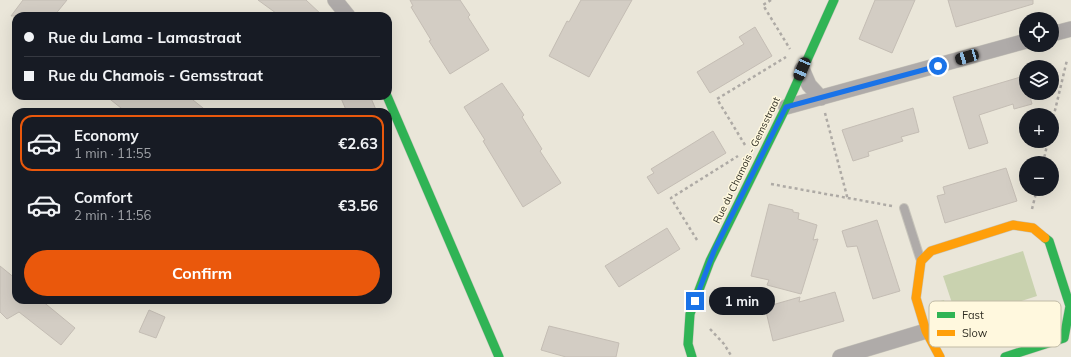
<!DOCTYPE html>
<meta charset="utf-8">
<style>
body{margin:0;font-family:Mulish,sans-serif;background:#242831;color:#f1f3f6;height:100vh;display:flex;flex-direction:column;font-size:15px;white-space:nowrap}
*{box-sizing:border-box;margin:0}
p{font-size:13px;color:#9ea1a6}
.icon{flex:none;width:22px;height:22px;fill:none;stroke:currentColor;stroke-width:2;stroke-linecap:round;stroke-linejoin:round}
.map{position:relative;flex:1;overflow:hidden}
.details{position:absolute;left:12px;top:108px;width:380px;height:196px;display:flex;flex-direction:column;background:#171b24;border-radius:12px;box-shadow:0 4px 16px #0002}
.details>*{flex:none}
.banner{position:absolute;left:12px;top:12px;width:380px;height:88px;border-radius:12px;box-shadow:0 4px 16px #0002;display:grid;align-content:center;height:88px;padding:0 12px;background:#171b24}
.controls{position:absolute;left:1019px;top:12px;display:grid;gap:8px}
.controls a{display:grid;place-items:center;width:40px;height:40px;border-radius:50%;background:#171b24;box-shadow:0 4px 16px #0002;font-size:20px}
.end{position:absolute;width:18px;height:18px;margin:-9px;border:5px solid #1a73e8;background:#fff;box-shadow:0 0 0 2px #fff}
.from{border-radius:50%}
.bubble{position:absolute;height:28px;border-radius:14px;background:#171b24;box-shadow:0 4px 16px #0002;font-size:13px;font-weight:700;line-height:28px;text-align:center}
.car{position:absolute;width:12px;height:24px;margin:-12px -6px;border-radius:5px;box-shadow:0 0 3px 1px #0007;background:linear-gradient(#222 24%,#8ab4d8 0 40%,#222 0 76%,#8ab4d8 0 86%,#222 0)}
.banner b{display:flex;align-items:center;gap:14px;height:38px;font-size:15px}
.banner b+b{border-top:1px solid #363941}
.banner i{width:10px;height:10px;background:#f1f3f6}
ul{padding:7px 0 0;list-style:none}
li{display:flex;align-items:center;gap:12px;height:56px;margin:0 8px 6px;padding:0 4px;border:2px solid transparent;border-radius:12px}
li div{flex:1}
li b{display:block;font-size:15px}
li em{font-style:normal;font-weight:700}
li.active{border-color:#ea580c}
li>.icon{width:36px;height:36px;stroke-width:1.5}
.button{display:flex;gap:8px;margin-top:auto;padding:8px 12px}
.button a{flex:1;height:46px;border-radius:24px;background:#ea580c;color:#fff;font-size:16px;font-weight:700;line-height:46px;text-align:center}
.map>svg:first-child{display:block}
.green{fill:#c9d2af}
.building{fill:#d3cdc4;stroke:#c4bdb4}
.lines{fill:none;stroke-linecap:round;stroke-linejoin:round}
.lane-casing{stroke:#c7c4ba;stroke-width:10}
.street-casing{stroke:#c7c4ba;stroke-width:16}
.fast-casing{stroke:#c7c4ba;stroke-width:10}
.slow-casing{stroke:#c7c4ba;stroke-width:10}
.path{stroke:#aeaaa5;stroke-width:2.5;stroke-dasharray:3 3;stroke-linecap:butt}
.lane{stroke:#afaba9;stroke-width:8}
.street{stroke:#afaba9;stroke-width:15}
.fast{stroke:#30b455;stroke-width:9}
.slow{stroke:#ff9f0a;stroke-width:9}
.route{stroke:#1a73e8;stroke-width:5}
.labels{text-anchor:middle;stroke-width:3;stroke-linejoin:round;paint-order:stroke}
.street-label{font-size:10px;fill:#302e24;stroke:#fff8de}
.key{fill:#fff8de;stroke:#c1bba6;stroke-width:1}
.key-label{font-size:11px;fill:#302e24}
</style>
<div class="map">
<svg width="1071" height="357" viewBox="0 0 1071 357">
<rect width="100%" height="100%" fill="#eae6d9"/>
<path class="green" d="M1023 251 1037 296 958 321 943 276Z
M944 300 955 333 945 336 933 303Z"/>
<path class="building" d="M23 0H67L54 16H11Z
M258 0H306L323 16H280Z
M410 0H460L470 15 468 17 489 50 450 74 429 41 431 40 411 7 413 6Z
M581 0H632L589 77 549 56 567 21 569 22Z
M875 0H915L892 53 859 39Z
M948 0H1033V4L956 27Z
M755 27 772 56 710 93 697 72 744 44 739 37Z
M1024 76 1026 93H1029L1032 104 1014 109 1013 104 979 115 988 143 969 149 953 97Z
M502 83 524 115 522 117 542 149 540 151 561 183 523 207 483 141 485 140 464 107Z
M106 96H188L208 112H126Z
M340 96H370L377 112H347Z
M913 108 919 132 901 137 903 141 868 152 869 156 853 161 842 130Z
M713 131 726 153 658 194 647 177 654 173 651 169Z
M1006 168 1017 201 945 223 937 196 945 194 943 187Z
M769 204 793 210V212L799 213 798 219 817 225 813 240 818 239 801 294 767 285 769 280 751 276Z
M877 220 900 291 873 299 857 246 847 247 842 231Z
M667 228 680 249 619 287 605 266Z
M0 266 16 279V300H41L75 328 61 345 19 312 7 319 0 312Z
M835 292 844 321 773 341 765 307 800 297 799 302Z
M149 310 165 317 156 338 139 332Z
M549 326 619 343 616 357H566L541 350Z"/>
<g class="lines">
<g class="lane-casing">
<path id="lane" d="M904 208 920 258"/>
</g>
<g class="street-casing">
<path id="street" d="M335 0 348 16
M1052 34 1071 29
M802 69 809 85 821 98
M786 107 1026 41
M840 357 926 331"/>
</g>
<g class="fast-casing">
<path id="fast" d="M387 96 499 357
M692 357 688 344 690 314 710 261 786 107 834 0
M1005 357 1064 338 1070 306 1049 241 1045 238"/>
</g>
<g class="slow-casing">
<path id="slow" d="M940 357 926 331 916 298 921 261 931 251 1013 225 1033 228 1045 238"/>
</g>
<path class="path" d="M771 0 763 5 790 49
M825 113 848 200
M1052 123 1067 60
M745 145 717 99 786 57
M1043 163 1048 141
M771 184 892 206
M1032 209 1037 189
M697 240 671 198 738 156
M710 329 724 344 732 357"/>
<use href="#lane" class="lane"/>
<use href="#street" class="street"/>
<use href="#fast" class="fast"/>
<use href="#slow" class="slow"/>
</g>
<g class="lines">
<path class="route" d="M695 301 714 251 786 107 938 66"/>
</g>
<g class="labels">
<g class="street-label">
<text transform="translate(746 160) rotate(-64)" y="4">Rue du Chamois - Gemsstraat</text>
</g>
</g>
<rect x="929" y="301" width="132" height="46" rx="6" class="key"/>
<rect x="937" y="312" width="18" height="6" fill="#30b455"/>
<rect x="937" y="330" width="18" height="6" fill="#ff9f0a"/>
<g class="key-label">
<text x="962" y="319">Fast</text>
<text x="962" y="337">Slow</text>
</g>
</svg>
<div class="controls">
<a><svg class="icon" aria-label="locate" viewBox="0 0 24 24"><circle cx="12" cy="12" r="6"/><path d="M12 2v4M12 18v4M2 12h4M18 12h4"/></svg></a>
<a><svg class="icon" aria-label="layers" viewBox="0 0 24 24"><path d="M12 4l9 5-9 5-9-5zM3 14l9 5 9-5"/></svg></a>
<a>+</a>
<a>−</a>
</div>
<i class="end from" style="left:938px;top:66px"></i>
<i class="end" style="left:695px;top:301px"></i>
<div class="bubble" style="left:709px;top:287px;width:66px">1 min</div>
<i class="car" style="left:967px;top:57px;rotate:254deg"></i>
<i class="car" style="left:802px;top:69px;rotate:203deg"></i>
<div class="banner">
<b><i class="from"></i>Rue du Lama - Lamastraat</b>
<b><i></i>Rue du Chamois - Gemsstraat</b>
</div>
<section class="details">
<ul>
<li class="active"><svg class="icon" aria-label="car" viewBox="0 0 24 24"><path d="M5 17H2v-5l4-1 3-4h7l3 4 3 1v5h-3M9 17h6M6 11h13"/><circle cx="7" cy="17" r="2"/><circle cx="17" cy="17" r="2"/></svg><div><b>Economy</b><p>1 min · 11:55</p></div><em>€2.63</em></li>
<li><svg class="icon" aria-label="car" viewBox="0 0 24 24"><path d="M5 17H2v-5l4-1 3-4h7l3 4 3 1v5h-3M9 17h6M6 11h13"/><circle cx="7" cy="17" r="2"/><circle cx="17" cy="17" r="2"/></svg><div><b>Comfort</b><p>2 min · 11:56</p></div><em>€3.56</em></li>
</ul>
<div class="button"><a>Confirm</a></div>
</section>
</div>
